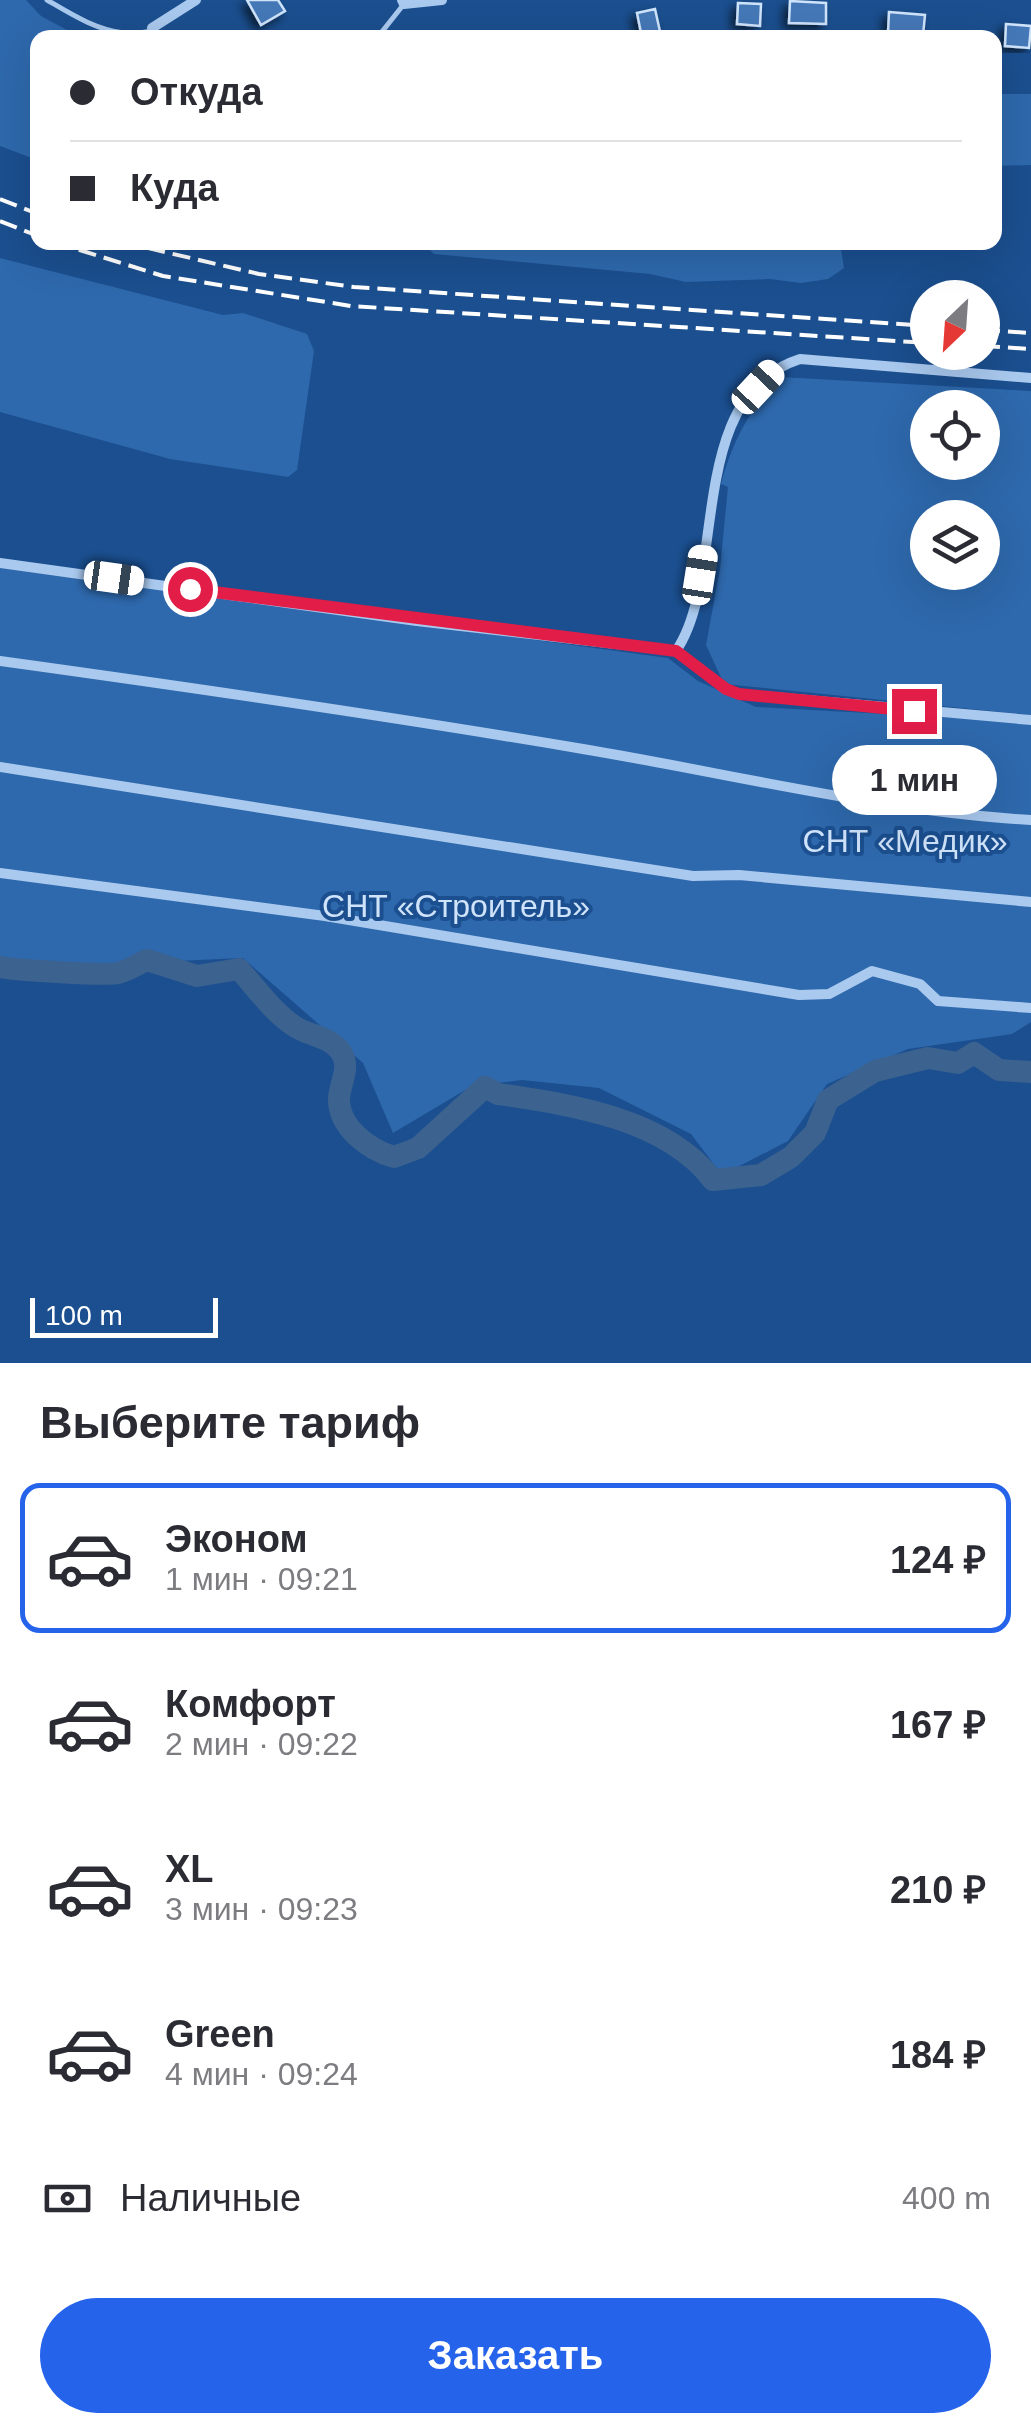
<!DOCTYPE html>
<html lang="ru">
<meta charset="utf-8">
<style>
body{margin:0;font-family:Helvetica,sans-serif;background:#f7f7f7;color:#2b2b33;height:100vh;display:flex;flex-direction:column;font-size:38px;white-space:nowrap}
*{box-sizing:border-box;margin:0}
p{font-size:32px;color:#7c7c81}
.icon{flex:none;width:55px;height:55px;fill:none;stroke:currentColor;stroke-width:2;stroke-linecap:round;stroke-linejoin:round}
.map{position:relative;height:1363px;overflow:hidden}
.details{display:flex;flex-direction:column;background:#fff;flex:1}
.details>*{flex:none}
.guide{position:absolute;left:30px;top:30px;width:972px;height:220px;border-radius:20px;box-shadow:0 10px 40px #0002;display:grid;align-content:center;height:220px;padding:0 40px;background:#fff}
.needle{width:65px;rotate:205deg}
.buttons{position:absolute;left:910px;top:280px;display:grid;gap:20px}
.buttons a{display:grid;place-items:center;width:90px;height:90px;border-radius:50%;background:#fff;box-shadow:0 10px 40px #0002;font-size:50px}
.scale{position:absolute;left:30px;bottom:25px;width:188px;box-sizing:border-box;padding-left:10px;border:5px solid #fff;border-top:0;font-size:28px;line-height:35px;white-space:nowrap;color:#fff;-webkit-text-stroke:8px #1b4f8f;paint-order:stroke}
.end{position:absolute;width:45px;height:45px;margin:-22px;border:12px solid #e11d48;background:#fff;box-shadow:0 0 0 5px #fff}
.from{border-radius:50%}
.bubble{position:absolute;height:70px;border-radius:35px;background:#fff;box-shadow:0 10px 40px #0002;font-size:32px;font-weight:800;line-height:70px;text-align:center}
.car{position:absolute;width:30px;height:60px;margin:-30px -15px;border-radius:12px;box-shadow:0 0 8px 2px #0007;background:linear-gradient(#fff 24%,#345 0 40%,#fff 0 76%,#345 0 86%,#fff 0)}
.guide b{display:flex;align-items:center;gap:35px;height:95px;font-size:38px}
.guide b+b{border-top:2px solid #e1e1e2}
.guide i{width:25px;height:25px;background:#2b2b33}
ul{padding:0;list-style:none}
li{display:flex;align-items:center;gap:30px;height:150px;margin:0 20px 15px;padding:0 20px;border:5px solid transparent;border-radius:20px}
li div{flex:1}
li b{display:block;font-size:38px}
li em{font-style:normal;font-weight:800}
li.selected{border-color:#2563eb}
li>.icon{width:90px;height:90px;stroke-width:1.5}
h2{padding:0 40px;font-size:45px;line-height:120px}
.pay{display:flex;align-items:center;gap:25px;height:110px;padding:0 40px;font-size:38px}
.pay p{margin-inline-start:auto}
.button{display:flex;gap:20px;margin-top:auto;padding:20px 40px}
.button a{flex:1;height:115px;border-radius:60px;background:#2563eb;color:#fff;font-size:40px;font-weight:800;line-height:115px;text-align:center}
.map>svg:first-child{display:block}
.green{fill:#2e69ad;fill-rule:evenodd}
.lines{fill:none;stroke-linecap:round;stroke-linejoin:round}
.river{stroke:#3c6290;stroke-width:22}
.building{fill:#4478b7;stroke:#cfe3fa;stroke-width:2.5;filter:url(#shadow)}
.lane{stroke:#a9c9ee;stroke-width:5}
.street{stroke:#a9c9ee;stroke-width:10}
.rail{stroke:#fff;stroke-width:4;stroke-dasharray:18 8;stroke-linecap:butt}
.route{stroke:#e11d48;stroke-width:12}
.labels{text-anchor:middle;stroke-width:8;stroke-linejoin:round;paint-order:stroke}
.park-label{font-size:32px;fill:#cfe3fa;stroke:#1b4f8f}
</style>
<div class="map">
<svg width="1031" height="1363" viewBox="0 0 1031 1363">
<defs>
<filter id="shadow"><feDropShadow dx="-5" dy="5" stdDeviation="5" flood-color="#0009"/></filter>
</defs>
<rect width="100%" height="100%" fill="#1b4f8f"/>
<path class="green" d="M0 0H26L41 16 80 37 38 38 37 160 0 146Z
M995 94H1031V165L995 166Z
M423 243H840L844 268 828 279 801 283 770 279 686 282 650 274 434 254Z
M0 258 223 315 243 313 307 334 314 351 297 470 288 477 170 459 0 412Z
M780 377 1031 391V715L724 684 706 645 720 569 728 487 721 484C733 440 749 410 780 377ZM928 408H982V462H928ZM928 518H982V572H928Z
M0 567 668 658 698 681 756 707 1031 722V1022L1012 1034 908 1049 827 1084 788 1141 722 1175 691 1134 599 1088 522 1080 472 1086 393 1133 363 1063 243 958 0 969Z"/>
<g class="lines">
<path class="river" d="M0 967C12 970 109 976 118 973 128 971 138 964 147 960L197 976 239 969C256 988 272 1011 294 1026 308 1036 330 1036 341 1052 351 1068 340 1082 339 1098 338 1128 370 1150 394 1157L418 1148 485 1087 498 1094C572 1105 665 1118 713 1180L761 1175 791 1157 815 1133 828 1100 875 1071 928 1058 958 1063 974 1053 999 1070 1031 1072"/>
</g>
<path class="building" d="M247 0H278L285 11 261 25Z
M790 1 826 3V24L789 23Z
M738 3 761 4 760 26 737 24Z
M655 9 661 36 642 38 637 13Z
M889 12 925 15 923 35 888 33Z
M1006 24 1031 26 1029 48 1005 46Z"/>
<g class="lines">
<path class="lane" d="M47 0C71 14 96 30 124 33 146 36 147 25 171 38
M377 38 404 4"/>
<path class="street" d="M402 0 404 4 442 0
M152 28 196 0
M0 563 417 621 676 651C728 576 684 396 800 359L1031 378
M676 651 726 689 739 694 1031 720
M0 661C195 688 389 716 583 749 732 774 880 811 1031 820
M0 767 693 876 739 875 1031 902
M0 873 325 916 799 995 829 994 872 971 920 984 938 1001 1031 1008"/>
<path class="rail" d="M0 199 38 214
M0 221 38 236
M54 242 163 276 351 306 928 343
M122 242 259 274 354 287 928 326
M982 330 1031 333
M982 346 1031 349"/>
</g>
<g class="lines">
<path class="route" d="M190 589 676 651 726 689 739 694 914 711"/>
</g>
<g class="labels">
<g class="park-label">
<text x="905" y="852">СНТ «Медик»</text>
<text x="456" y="917">СНТ «Строитель»</text>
</g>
</g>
</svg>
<div class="buttons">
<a><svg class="needle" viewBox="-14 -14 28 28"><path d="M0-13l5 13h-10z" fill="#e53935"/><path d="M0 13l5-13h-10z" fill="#7c7c81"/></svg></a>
<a><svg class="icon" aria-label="locate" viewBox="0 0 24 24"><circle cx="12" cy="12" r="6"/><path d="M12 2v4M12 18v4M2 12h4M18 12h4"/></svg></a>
<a><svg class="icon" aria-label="layers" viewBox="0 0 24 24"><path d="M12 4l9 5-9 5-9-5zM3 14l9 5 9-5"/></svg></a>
</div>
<div class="scale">100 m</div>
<i class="end from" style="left:190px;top:589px"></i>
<i class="end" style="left:914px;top:711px"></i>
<div class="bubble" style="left:832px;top:745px;width:165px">1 мин</div>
<i class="car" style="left:758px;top:387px;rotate:43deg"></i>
<i class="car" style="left:700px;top:575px;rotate:9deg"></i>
<i class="car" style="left:114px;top:578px;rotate:98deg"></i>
<div class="guide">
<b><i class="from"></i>Откуда</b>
<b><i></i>Куда</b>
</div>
</div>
<section class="details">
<h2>Выберите тариф</h2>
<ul>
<li class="selected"><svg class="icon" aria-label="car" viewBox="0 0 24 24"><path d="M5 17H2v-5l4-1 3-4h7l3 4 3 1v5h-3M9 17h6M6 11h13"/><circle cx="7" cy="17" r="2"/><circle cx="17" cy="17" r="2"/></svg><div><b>Эконом</b><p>1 мин · 09:21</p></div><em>124 ₽</em></li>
<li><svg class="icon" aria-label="car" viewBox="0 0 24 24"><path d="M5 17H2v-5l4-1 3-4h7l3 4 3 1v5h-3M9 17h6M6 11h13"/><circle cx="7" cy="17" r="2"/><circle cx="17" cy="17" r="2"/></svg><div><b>Комфорт</b><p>2 мин · 09:22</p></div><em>167 ₽</em></li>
<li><svg class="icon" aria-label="car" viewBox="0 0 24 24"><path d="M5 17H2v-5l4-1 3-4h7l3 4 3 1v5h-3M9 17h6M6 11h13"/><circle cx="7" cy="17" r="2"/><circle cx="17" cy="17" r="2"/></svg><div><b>XL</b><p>3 мин · 09:23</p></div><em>210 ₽</em></li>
<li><svg class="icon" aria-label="car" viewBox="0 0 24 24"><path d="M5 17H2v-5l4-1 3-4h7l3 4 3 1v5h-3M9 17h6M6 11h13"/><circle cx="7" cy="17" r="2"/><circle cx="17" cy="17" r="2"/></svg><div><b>Green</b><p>4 мин · 09:24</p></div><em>184 ₽</em></li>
</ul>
<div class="pay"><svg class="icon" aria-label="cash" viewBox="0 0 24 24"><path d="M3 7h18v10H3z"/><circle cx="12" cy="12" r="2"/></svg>Наличные<p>400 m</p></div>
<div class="button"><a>Заказать</a></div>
</section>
